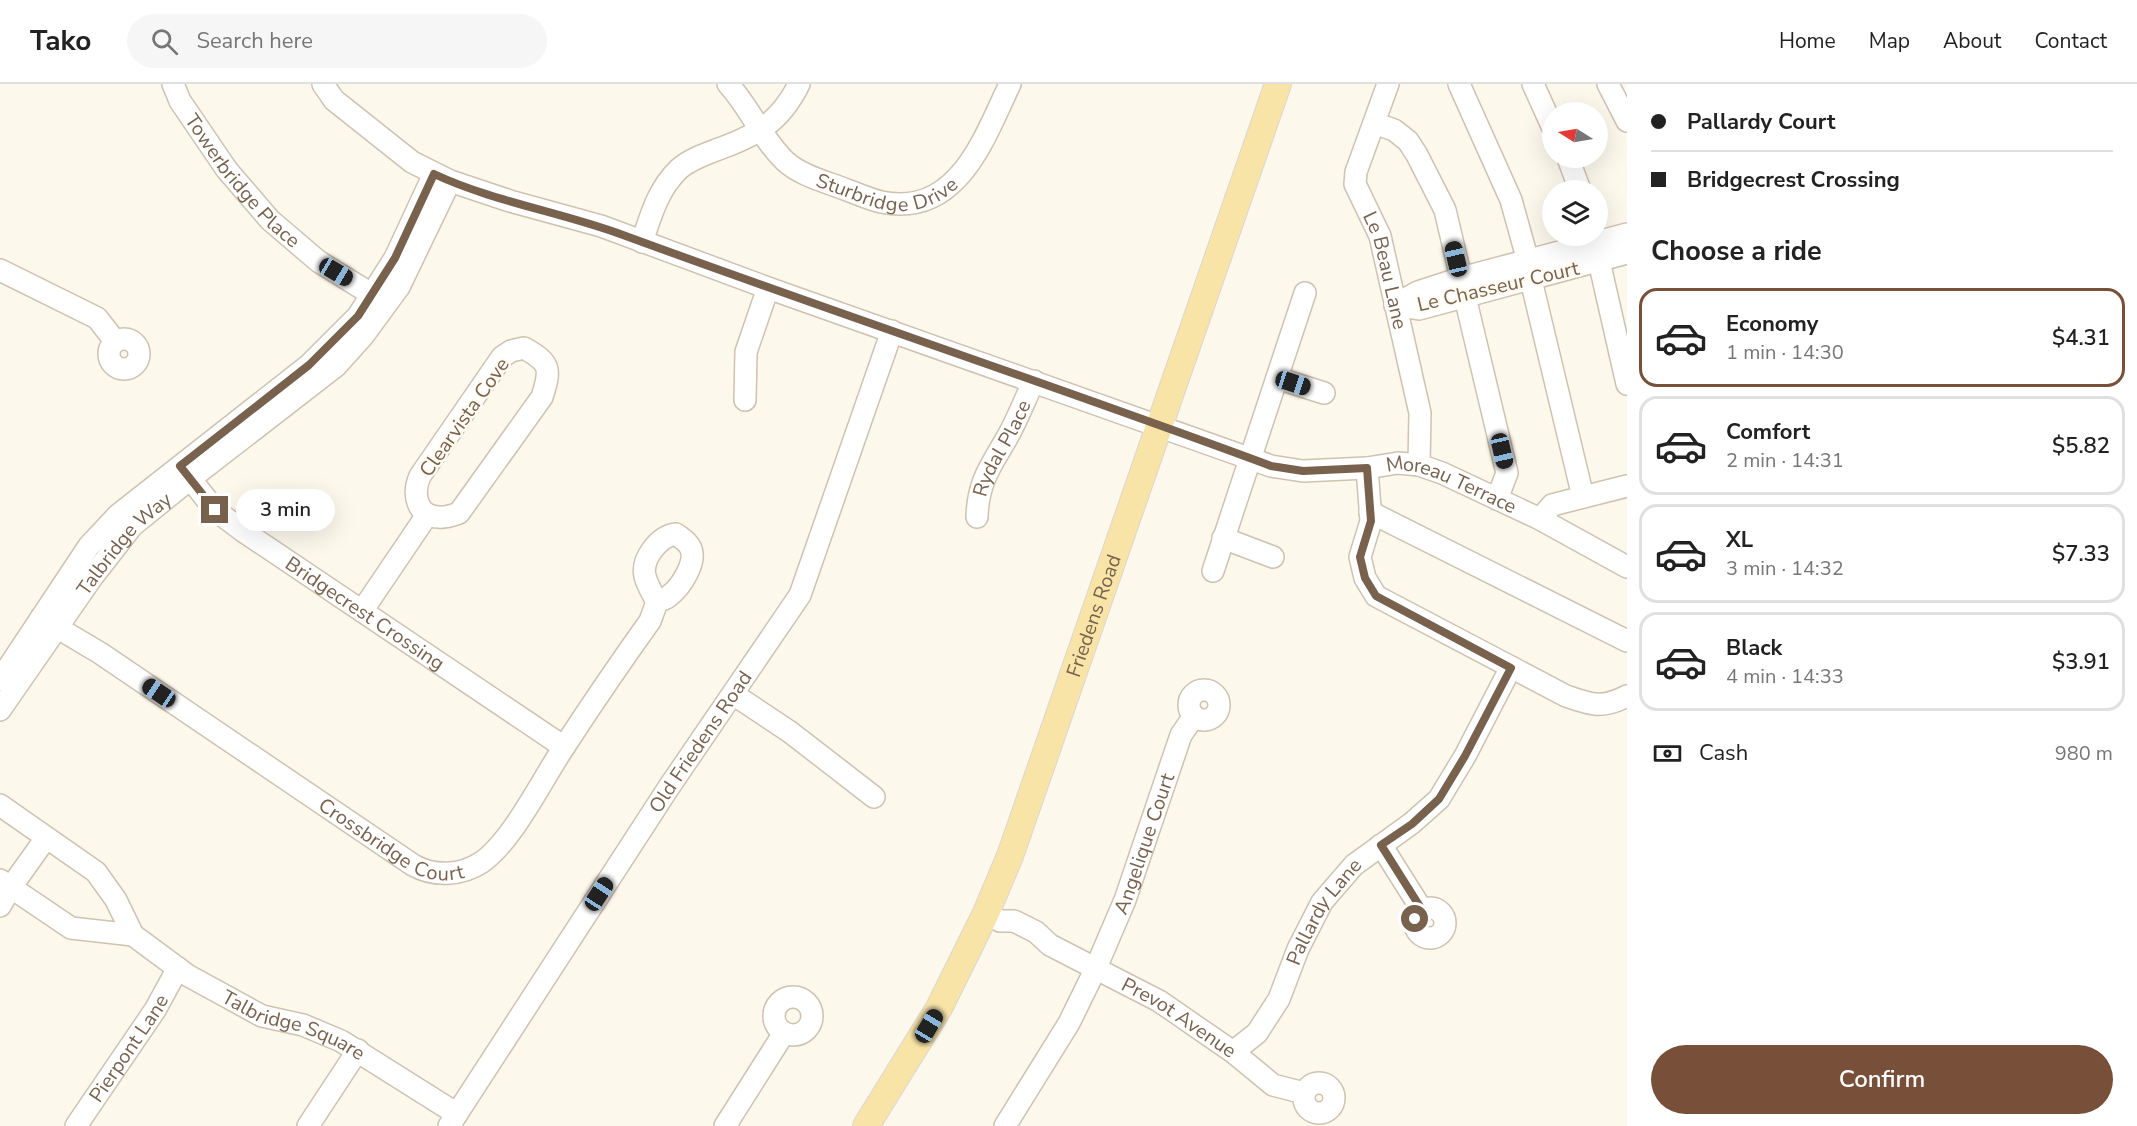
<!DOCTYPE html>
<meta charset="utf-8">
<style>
body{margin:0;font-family:"Nunito Sans",sans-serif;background:#f6f6f6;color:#222;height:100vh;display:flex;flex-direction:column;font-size:22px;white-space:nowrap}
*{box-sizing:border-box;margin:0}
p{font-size:20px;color:#767676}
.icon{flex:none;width:33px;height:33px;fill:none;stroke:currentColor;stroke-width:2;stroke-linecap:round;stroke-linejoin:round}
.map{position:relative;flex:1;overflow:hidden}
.panel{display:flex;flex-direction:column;background:#fff;width:510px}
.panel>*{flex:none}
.banner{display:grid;align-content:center;height:132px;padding:0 24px;background:#fff}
.needle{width:39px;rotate:281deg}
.buttons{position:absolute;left:1542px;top:18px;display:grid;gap:12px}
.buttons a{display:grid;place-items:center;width:66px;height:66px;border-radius:50%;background:#fff;box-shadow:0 6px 24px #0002;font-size:30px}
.end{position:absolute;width:27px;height:27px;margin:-14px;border:8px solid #78624e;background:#fff;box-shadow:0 0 0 3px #fff}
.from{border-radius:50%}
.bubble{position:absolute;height:42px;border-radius:21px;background:#fff;box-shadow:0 6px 24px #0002;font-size:20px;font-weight:600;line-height:42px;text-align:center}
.car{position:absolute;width:18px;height:36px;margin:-18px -9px;border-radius:8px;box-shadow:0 0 4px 2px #0007;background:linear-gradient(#222 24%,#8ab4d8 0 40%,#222 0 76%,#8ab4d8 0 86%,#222 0)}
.banner b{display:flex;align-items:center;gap:21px;height:57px;font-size:22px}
.banner b+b{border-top:2px solid #e0e0e0}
.banner i{width:15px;height:15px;background:#222}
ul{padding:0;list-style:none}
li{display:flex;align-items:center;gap:18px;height:99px;margin:0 12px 9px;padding:0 12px;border:3px solid #e0e0e0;border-radius:18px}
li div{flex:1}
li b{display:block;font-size:22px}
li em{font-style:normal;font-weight:600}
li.on{border-color:#784f39}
li>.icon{width:54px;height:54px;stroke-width:1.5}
h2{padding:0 24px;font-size:27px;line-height:72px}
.pay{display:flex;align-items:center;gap:15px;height:66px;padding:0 24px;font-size:22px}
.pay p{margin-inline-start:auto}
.button{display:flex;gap:12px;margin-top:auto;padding:12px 24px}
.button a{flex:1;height:69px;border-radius:36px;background:#784f39;color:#fff;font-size:24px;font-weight:600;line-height:69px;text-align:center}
header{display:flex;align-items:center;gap:36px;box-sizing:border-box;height:84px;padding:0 30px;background:#fff;border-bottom:2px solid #e0e0e0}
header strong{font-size:28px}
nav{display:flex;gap:33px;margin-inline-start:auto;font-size:21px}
.search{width:420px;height:54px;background:#f6f6f6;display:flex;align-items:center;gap:15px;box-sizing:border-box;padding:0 21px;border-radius:33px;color:#767676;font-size:22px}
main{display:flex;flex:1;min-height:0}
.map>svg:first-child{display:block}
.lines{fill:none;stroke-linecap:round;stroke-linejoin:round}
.minor-casing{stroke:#cfc2b0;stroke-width:24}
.major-casing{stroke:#dcd6d1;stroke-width:28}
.minor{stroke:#fff;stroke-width:21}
.major{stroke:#f8e4a7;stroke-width:26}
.route{stroke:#78624e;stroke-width:8}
.labels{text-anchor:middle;stroke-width:5;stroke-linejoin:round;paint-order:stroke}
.street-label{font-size:20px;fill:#78624e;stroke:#fffbf3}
</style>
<header>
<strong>Tako</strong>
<div class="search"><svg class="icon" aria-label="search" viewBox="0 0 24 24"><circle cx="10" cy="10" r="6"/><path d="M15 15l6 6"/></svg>Search here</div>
<nav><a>Home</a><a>Map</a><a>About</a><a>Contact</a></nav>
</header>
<main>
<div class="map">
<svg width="1627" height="1042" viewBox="0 0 1627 1042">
<rect width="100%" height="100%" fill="#fcf8ec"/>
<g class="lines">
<g class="minor-casing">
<g id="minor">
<path id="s1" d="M173 0 180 17 227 86 270 136 318 177 384 218"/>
<path id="s2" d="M323 0 334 16 412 78 450 97 510 117 601 142 768 204 1271 382 1303 387 1367 384 1398 379 1419 381 1442 389 1540 435 1627 483"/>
<path id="s3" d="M728 0C750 24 762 55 785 77 801 92 827 98 847 106 858 110 869 115 881 118 958 134 984 54 1010 0"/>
<path id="s4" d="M1388 0 1356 88 1355 100 1380 152 1420 329 1419 381"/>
<path d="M1459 0 1511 116 1528 177"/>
<path d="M1533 0 1552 42"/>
<path d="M1608 0 1627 37"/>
<path d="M1374 39 1394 46 1408 57 1417 71 1445 126 1461 194"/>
<path d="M1568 74 1580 106"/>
<path d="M642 158C651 131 658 105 679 85 689 76 703 71 716 66 755 52 780 39 799 0"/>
<path d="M1599 177 1627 300"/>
<path d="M0 186 97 234 115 257"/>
<path d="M1531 196 1583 413"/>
<path d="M1465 213 1507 389 1497 415"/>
<path d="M1395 221 1418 208 1461 194 1627 150"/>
<path d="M1395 221 1419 225 1627 169"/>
<circle cx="124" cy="270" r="15"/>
<path d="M524 264C551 279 551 285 542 313L459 429C453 431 446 434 439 433 417 433 412 410 420 392L502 273 511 267Z"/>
<path d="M1277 294 1324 309"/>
<path d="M745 316 746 268 768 204"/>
<path id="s5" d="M181 383 215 426 243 447 564 663"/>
<path d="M1367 384 1371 437 1360 473 1365 494 1376 512 1566 612C1592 621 1602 625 1627 612"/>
<path d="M1370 428 1627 557"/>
<path id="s6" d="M977 433C978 397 991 382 1008 352 1018 334 1025 315 1034 297"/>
<path d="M1540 435 1552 421 1627 402"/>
<path d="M1223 454 1273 473"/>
<path d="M1213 487 1305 209"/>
<path d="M362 527 427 431"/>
<path id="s7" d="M41 534 100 569 413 781C434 793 461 792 482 778 513 756 542 696 564 663 592 620 620 579 650 537L657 518C661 516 666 515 669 512 681 503 698 477 690 463 687 457 681 454 676 450 659 452 641 475 645 492 647 501 653 510 657 518"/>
<path d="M0 596 89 462 118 431 309 281 358 232 395 174 434 90"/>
<circle cx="1204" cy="621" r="15"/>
<path d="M733 610 790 648 874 713"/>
<path id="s8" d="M0 626 93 492 132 442 190 395 336 282 363 252 399 203 450 97"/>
<path id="s9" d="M0 721 96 788 116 816 133 851 187 891 262 932 303 941 341 957 457 1030"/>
<path d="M1381 761 1422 826"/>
<path d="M0 796 71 844 133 851"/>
<path d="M0 822 11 803 46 754"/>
<circle cx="1430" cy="839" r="15"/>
<path id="s10" d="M986 829 1000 837H1014L1036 848 1050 861 1159 917 1233 968 1273 1001 1304 1009"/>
<circle cx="793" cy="932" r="19"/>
<path id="s11" d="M1233 968 1257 949 1279 915 1298 865 1322 818 1354 781 1412 739 1439 715 1465 672 1511 583"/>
<circle cx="1319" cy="1014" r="15"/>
<path id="s12" d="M76 1042 155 926 178 884"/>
<path d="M308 1042 358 966"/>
<path id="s13" d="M449 1042 669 703 800 511 892 247"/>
<path d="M725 1042 784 949"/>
<path id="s14" d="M1005 1042 1069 939 1095 886 1125 816 1181 651 1194 632"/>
</g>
</g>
<g class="major-casing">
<g id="major">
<path id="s15" d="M866 1042 939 924 986 829 1010 772 1278 0"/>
</g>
</g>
<use href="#minor" class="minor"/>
<use href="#major" class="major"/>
</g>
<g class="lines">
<path class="route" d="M215 426 180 382 309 281 358 232 395 174 434 90C494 118 561 128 623 151 838 230 1056 302 1271 382L1303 387 1367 384 1371 437 1360 473 1365 494 1376 512 1511 584 1465 672 1439 715 1412 740 1381 761 1422 826 1415 835"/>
</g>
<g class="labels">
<g class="street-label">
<text dy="7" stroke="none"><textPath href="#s3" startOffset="207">Sturbridge Drive</textPath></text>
<text dy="7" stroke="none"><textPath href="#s1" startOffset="120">Towerbridge Place</textPath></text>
<text dy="7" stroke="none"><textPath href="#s4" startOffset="198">Le Beau Lane</textPath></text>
<text transform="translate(1498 202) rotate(-13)" y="7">Le Chasseur Court</text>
<text transform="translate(464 333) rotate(-55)" y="7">Clearvista Cove</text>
<text dy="7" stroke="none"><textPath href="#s6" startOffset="74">Rydal Place</textPath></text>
<text dy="7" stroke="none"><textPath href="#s2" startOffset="1216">Moreau Terrace</textPath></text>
<text dy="7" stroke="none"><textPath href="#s8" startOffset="208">Talbridge Way</textPath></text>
<text dy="7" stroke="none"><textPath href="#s5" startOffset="237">Bridgecrest Crossing</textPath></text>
<text dy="7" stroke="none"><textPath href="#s15" startOffset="561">Friedens Road</textPath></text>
<text dy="7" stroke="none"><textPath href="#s13" startOffset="459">Old Friedens Road</textPath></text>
<text dy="7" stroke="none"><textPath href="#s7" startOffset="417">Crossbridge Court</textPath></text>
<text dy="7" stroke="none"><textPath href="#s14" startOffset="316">Angelique Court</textPath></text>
<text dy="7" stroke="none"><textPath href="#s11" startOffset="170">Pallardy Lane</textPath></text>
<text dy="7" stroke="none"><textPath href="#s10" startOffset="222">Prevot Avenue</textPath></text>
<text dy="7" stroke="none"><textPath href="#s9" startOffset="376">Talbridge Square</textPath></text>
<text dy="7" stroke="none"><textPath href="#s12" startOffset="94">Pierpont Lane</textPath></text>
</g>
</g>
</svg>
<div class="buttons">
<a><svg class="needle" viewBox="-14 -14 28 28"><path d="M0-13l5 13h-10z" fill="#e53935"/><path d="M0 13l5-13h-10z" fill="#767676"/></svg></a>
<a><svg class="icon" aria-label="layers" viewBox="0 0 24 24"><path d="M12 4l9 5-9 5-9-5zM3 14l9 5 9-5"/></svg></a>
</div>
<i class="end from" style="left:1415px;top:835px"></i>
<i class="end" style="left:215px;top:426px"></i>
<div class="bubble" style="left:236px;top:405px;width:99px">3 min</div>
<i class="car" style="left:1456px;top:175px;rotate:347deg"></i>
<i class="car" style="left:336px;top:188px;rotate:121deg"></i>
<i class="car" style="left:1293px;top:299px;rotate:108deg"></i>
<i class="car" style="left:1502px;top:367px;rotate:167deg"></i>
<i class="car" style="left:159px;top:609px;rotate:304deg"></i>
<i class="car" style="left:599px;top:810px;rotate:33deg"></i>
<i class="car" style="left:929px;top:942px;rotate:31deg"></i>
</div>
<section class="panel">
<div class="banner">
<b><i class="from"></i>Pallardy Court</b>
<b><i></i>Bridgecrest Crossing</b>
</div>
<h2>Choose a ride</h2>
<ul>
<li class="on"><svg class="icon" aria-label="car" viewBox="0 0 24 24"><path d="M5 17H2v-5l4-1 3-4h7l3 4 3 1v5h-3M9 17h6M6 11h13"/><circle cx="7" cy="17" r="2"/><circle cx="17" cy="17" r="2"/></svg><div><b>Economy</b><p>1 min · 14:30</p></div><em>$4.31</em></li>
<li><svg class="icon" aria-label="car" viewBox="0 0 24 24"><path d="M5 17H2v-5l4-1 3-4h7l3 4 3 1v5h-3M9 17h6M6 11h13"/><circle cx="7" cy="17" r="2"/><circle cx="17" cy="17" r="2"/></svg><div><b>Comfort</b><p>2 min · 14:31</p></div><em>$5.82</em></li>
<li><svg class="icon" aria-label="car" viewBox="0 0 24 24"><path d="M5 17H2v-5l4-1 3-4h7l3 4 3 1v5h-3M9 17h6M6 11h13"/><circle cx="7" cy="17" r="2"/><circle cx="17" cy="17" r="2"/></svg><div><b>XL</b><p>3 min · 14:32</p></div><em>$7.33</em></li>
<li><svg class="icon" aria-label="car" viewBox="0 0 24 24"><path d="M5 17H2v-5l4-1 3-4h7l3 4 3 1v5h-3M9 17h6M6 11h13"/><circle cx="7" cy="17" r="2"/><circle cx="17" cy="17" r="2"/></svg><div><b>Black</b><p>4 min · 14:33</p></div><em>$3.91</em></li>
</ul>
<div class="pay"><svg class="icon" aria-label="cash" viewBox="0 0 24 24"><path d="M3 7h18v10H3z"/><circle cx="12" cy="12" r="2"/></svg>Cash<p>980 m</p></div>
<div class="button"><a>Confirm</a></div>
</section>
</main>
